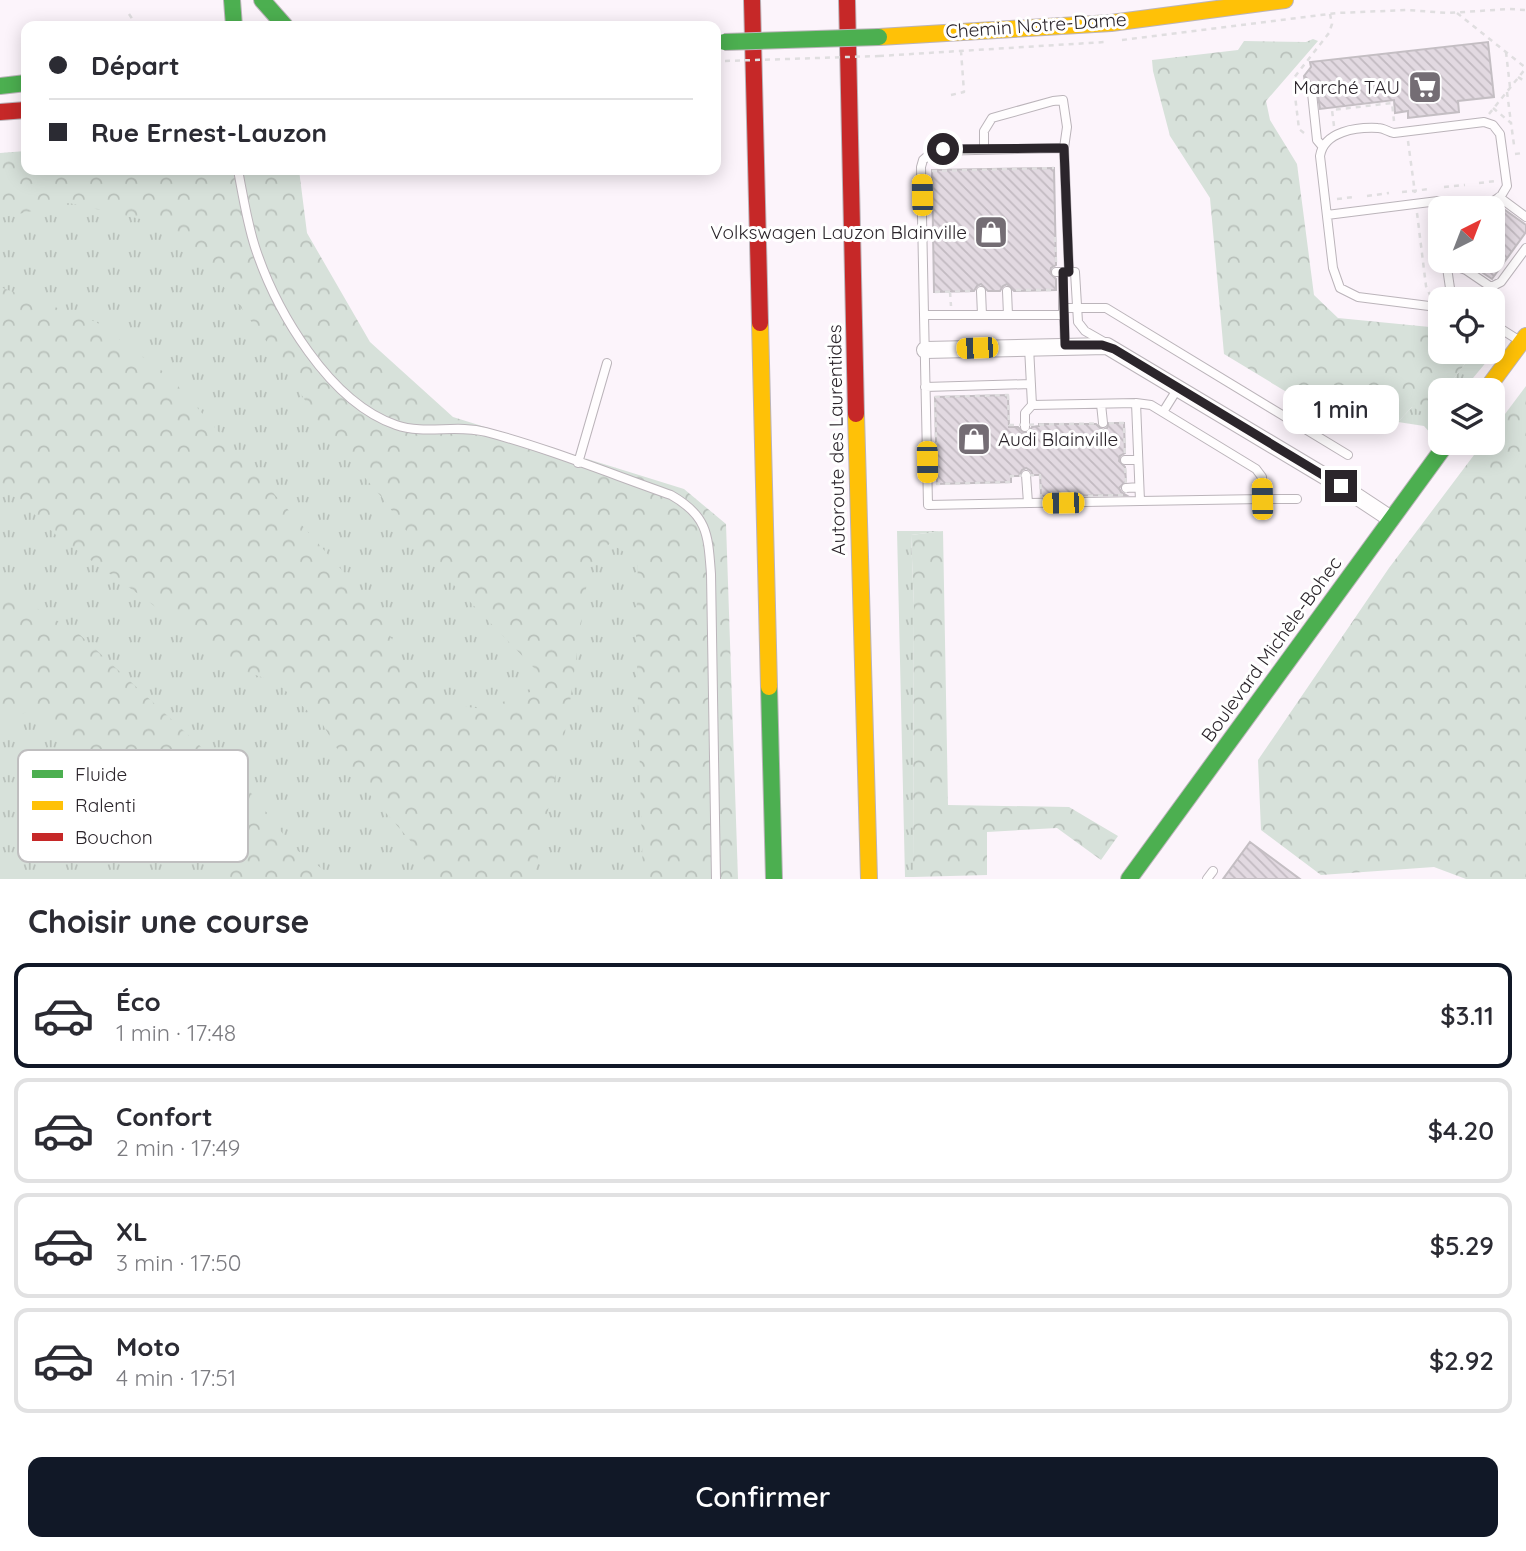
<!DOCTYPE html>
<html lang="fr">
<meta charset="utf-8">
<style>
body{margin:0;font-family:Quicksand,sans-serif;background:#f2f2f3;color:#2b2b33;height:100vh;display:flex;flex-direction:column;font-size:26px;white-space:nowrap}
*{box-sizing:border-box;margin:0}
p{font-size:23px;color:#7c7c81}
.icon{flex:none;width:38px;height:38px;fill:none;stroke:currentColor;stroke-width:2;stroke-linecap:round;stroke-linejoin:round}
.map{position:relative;height:879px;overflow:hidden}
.details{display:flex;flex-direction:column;background:#fff;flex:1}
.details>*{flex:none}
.guide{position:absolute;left:21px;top:21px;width:700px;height:154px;border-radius:14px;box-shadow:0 4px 18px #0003;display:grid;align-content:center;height:154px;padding:0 28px;background:#fff}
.needle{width:46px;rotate:42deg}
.tools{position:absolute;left:1428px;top:196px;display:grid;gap:14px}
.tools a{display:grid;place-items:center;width:77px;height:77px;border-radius:14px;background:#fff;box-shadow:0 4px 18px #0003;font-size:35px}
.end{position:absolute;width:32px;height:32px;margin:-16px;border:9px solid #2b252b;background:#fff;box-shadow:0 0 0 4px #fff}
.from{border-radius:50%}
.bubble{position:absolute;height:49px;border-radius:14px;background:#fff;box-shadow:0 4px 18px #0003;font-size:23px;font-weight:600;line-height:49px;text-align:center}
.car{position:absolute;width:21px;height:42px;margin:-21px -10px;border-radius:9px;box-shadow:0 0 5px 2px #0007;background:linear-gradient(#f5c518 24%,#345 0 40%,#f5c518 0 76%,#345 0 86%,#f5c518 0)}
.guide b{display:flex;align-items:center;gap:24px;height:66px;font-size:26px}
.guide b+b{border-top:2px solid #e1e1e2}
.guide i{width:18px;height:18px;background:#2b2b33}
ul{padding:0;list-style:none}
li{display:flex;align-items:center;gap:21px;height:105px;margin:0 14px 10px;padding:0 14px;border:4px solid #e1e1e2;border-radius:14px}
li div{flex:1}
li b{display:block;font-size:26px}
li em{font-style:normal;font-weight:600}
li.active{border-color:#111827}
li>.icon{width:63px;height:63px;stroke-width:1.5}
h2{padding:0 28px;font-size:32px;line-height:84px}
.action{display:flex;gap:14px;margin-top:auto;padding:14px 28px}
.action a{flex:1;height:80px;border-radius:14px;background:#111827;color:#fff;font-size:28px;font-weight:600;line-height:80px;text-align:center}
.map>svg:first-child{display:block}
.grass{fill:url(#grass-tufts)}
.forest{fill:url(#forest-crowns)}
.building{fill:url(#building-back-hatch);stroke:#c4bec3;stroke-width:2}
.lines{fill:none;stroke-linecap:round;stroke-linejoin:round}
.lane-casing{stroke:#bbb4ba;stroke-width:10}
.street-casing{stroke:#bbb4ba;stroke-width:18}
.fast-casing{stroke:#bbb4ba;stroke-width:18}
.slow-casing{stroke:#bbb4ba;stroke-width:18}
.jam-casing{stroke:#bbb4ba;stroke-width:18}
.path{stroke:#e0dee0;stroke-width:2.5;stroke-dasharray:5 5;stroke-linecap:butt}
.lane{stroke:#fffdfe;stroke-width:8}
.street{stroke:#fffdfe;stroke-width:16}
.fast{stroke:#4caf50;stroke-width:16}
.slow{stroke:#ffc107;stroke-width:16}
.jam{stroke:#c62828;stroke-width:16}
.fast-bridge-casing{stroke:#bbb4ba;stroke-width:18;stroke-linecap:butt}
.path-bridge{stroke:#e0dee0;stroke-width:2.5;stroke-dasharray:5 5;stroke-linecap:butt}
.fast-bridge{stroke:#4caf50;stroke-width:16}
.route{stroke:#2b252b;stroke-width:9}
.labels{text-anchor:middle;stroke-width:6;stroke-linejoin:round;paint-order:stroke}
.street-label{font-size:19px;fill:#2b252b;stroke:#fff}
.poi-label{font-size:19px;fill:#2b252b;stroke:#fff;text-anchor:end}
.key{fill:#fff;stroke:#bfbebf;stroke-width:2}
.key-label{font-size:19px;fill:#2b252b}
</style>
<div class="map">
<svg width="1526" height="879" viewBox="0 0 1526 879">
<defs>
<pattern id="grass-tufts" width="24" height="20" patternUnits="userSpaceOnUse" patternTransform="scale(1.75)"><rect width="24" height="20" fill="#d7e1da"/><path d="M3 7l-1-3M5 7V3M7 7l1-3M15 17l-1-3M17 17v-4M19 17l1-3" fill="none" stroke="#b9c1bb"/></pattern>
<pattern id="forest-crowns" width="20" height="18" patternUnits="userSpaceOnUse" patternTransform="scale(1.75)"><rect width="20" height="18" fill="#d7e1da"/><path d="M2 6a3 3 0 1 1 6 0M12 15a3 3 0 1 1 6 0" fill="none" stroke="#b9c1bb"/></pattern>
<pattern id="building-back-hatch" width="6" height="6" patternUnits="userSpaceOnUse" patternTransform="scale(1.75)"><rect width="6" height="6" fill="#e2d9e1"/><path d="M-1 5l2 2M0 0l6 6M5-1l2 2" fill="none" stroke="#c2bac1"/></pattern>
</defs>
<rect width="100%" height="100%" fill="#fcf4fb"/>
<path class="grass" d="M26 151V170H228L356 400 704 570 719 879H0V153Z
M1474 352H1491L1487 358 1488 360 1463 390H1449L1452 381Z
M1440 400V423L1432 435 1424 426 1398 422 1412 407 1430 409Z
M897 531H943L911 535 914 606 913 877H905Z"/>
<path class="forest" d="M1313 39 1318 41 1266 101 1270 120 1297 164 1314 295 1338 318 1440 328V352H1474L1452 381 1449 390H1440V400L1424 413 1412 407 1398 422 1380 420 1378 416 1313 408 1224 354 1210 198 1170 136 1153 71 1152 60 1238 50 1244 41 1306 42Z
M26 157V170H299L307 233 370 342 453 417 684 489 726 524 738 879H643L636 630 638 561 610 543 589 568 567 723 533 879H439L409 839 354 777 323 725 276 682 229 666 148 601 57 536 0 481V287L96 322 169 376 340 568 382 619 406 668 446 704 483 709 530 692 535 669 419 549 385 501 323 429 276 354 235 300 180 236 145 220 69 203 0 218V160Z
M1526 386V879H1466L1434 867 1321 875 1261 830 1258 760 1389 568 1483 443H1493V430Z
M943 531 948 805 1069 807 1118 836 1101 860 1057 828 987 832V875L913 877 914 606 911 535Z
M0 586 79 634 251 793 294 848 336 879H224L181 845 104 765 35 708 0 724Z"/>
<path class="building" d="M1488 42 1494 97 1458 101 1459 112 1408 118V111L1395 113 1394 100 1320 109 1317 89 1311 87 1306 91 1304 76 1311 67 1310 62Z
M1054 168 1056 265 1051 268 1050 273 1056 279V290L1014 291 1007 284 1003 286 1000 291H988L981 284 977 286 974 291 934 292 932 170Z
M1505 210 1526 225V232L1492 279 1465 261H1493V227Z
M1008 395 1009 427H1018L1024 433 1029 432 1032 427 1039 426V424H1096L1103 430 1107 428 1109 423H1124L1125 453 1120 456 1119 461 1125 467 1126 481 1119 488 1121 492 1126 495 1041 496 1040 475H1033L1031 471 1026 468 1022 470 1019 476H1011V482L937 484 935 397Z
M1250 842 1300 879H1223Z"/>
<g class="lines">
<g class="lane-casing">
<path id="lane" d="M1312 93 1317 140 1322 146
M984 149V131L992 118 1053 101 1063 100 1067 127 1064 148
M238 170C243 196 247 222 255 247 276 311 329 402 396 425 425 435 456 424 486 432 547 448 611 474 671 495 708 516 708 535 711 574L716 879
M1499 197 1526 217
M1327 215 1438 201 1440 218
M1446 263 1466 270 1491 287 1501 282 1526 248
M1056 272H1075L1078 322 1085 331 1106 343
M1063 272V312
M981 291 982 315
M1007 291 1008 315
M1449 291 1460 299
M1443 299 1450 288 1446 261
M1440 303 1429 306 1358 297 1340 288 1333 268 1320 156C1324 131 1357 127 1378 128 1384 128 1388 132 1394 133L1484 122 1493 125 1500 134 1507 186 1501 196 1483 208
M1063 308H1106L1348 455
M924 315 921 167 923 160 933 151 1064 148 1069 272
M1493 324 1520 341
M1065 346 1064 315H924L928 505 1140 501
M1029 347 1032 405 1136 403 1140 501 1262 499V477L1256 469 1151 405 1136 403
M925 387 1031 384
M1101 404 1103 423
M1163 412 1178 388
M1025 427V413L1032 405
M1125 460H1138
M578 463 607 363
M1026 475 1028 503
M1126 488 1139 487
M1262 499H1297
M1207 879 1213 871"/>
</g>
<g class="street-casing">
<path id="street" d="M925 350 1107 346 1341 486 1391 519"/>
</g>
<g class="fast-casing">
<path id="fast" d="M232 0 234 26
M262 0 285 26
M0 86 26 83
M769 687 774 879
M1129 879 1447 443"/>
</g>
<g class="slow-casing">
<path id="slow" d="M879 37 1111 23 1285 0
M760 323 769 687
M1486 390 1526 336
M856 414 869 879"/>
</g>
<g class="jam-casing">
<path id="jam" d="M752 0 760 323
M847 0 856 414
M0 112 26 110"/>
</g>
<path class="path" d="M1457 13 1526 68
M129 14 137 26
M1122 40 1337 13 1407 10 1448 13 1509 9 1526 10
M1506 52 1510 87
M879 56 1105 42
M716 62 725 61
M1518 77 1526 82
M1507 92 1511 123
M951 95 964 92 961 51
M1493 108 1511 123 1514 145
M1489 114 1526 68
M1334 126 1332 110 1392 103 1394 121
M1304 133 1299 129 1293 79 1329 33 1332 24 1330 14
M1408 141 1415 193
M1515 154 1523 153
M932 171 1054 168
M1479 183 1496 181
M1444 187 1465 185
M1402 192 1430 189
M1367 196 1389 193
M1337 199 1354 197
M1417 213 1426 286 1430 295
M1493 223 1501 211
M1055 237 1056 262
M1016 290H1051
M935 292 971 291
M950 292 951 306
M1008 395 1009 425 1124 423 1126 495 1041 497 1040 475 1011 476V482L937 484 935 397Z"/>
<use href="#lane" class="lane"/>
<use href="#street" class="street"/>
<use href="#fast" class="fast"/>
<use href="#slow" class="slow"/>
<use href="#jam" class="jam"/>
<g class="fast-bridge-casing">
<path id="fast-bridge" d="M724 42 879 37"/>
</g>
<path class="path-bridge" d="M725 61 879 56"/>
<use href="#fast-bridge" class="fast-bridge"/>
</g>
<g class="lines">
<path class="route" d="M943 149 1064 148 1069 272H1063L1065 345H1102L1114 349 1341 486"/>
</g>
<defs>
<g id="supermarket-square" transform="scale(1.75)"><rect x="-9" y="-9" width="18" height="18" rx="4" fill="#746d74" stroke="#fff"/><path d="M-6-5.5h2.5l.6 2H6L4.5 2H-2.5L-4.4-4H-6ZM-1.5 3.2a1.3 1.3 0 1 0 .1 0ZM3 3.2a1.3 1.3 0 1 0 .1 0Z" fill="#fff"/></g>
<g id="shop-square" transform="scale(1.75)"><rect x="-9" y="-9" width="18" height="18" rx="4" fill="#746d74" stroke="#fff"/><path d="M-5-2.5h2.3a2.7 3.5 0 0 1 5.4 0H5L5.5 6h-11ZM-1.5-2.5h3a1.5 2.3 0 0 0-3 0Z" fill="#fff"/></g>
</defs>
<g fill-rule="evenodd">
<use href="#supermarket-square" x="1425" y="87"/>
<use href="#shop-square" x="991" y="232"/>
<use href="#shop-square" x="974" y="439"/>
</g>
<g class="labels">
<g class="street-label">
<text transform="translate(1036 25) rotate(-4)" y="7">Chemin Notre-Dame</text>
<text transform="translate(836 440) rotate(-91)" y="7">Autoroute des Laurentides</text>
<text transform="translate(1271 649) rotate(-54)" y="7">Boulevard Michèle-Bohec</text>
</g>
<g class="poi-label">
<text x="1400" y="94">Marché TAU</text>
<text x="967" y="239">Volkswagen Lauzon Blainville</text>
<text x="998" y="446" text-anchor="start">Audi Blainville</text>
</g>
</g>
<rect x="18" y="750" width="230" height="112" rx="10" class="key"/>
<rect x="32" y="770" width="31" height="8" fill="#4caf50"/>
<rect x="32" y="801" width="31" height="9" fill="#ffc107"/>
<rect x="32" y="833" width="31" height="8" fill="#c62828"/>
<g class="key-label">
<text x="75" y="781">Fluide</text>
<text x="75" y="812">Ralenti</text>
<text x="75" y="844">Bouchon</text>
</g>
</svg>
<div class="tools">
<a><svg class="needle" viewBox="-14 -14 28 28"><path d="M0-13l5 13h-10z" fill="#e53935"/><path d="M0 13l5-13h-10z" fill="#7c7c81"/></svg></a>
<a><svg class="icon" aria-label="locate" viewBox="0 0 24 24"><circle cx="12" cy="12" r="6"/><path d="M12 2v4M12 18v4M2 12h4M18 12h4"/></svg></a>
<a><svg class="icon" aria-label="layers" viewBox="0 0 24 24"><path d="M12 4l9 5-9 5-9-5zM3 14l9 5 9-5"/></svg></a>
</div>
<i class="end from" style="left:943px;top:149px"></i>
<i class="end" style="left:1341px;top:486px"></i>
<div class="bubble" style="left:1283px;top:385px;width:116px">1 min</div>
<i class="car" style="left:922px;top:195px;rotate:359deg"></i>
<i class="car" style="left:977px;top:348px;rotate:268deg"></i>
<i class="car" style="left:927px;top:462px;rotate:179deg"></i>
<i class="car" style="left:1262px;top:499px;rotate:359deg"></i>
<i class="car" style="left:1063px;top:503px;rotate:269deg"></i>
<div class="guide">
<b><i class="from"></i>Départ</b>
<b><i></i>Rue Ernest-Lauzon</b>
</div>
</div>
<section class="details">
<h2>Choisir une course</h2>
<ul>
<li class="active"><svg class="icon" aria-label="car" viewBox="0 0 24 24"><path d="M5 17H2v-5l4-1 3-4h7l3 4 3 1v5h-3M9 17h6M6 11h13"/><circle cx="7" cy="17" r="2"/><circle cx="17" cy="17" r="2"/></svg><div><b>Éco</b><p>1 min · 17:48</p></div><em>$3.11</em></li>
<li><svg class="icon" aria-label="car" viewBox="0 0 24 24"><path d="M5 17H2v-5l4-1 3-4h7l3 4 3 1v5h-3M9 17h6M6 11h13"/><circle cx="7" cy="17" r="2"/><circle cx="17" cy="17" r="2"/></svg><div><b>Confort</b><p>2 min · 17:49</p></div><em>$4.20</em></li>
<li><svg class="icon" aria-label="car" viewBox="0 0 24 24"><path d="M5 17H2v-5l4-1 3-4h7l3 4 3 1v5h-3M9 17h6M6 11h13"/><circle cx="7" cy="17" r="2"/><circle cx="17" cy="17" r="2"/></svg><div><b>XL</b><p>3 min · 17:50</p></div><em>$5.29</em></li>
<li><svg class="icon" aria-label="car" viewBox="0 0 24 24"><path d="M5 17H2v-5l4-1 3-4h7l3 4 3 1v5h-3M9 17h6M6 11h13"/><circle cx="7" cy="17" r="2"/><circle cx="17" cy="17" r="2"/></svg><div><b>Moto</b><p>4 min · 17:51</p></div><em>$2.92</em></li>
</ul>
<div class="action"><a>Confirmer</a></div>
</section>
